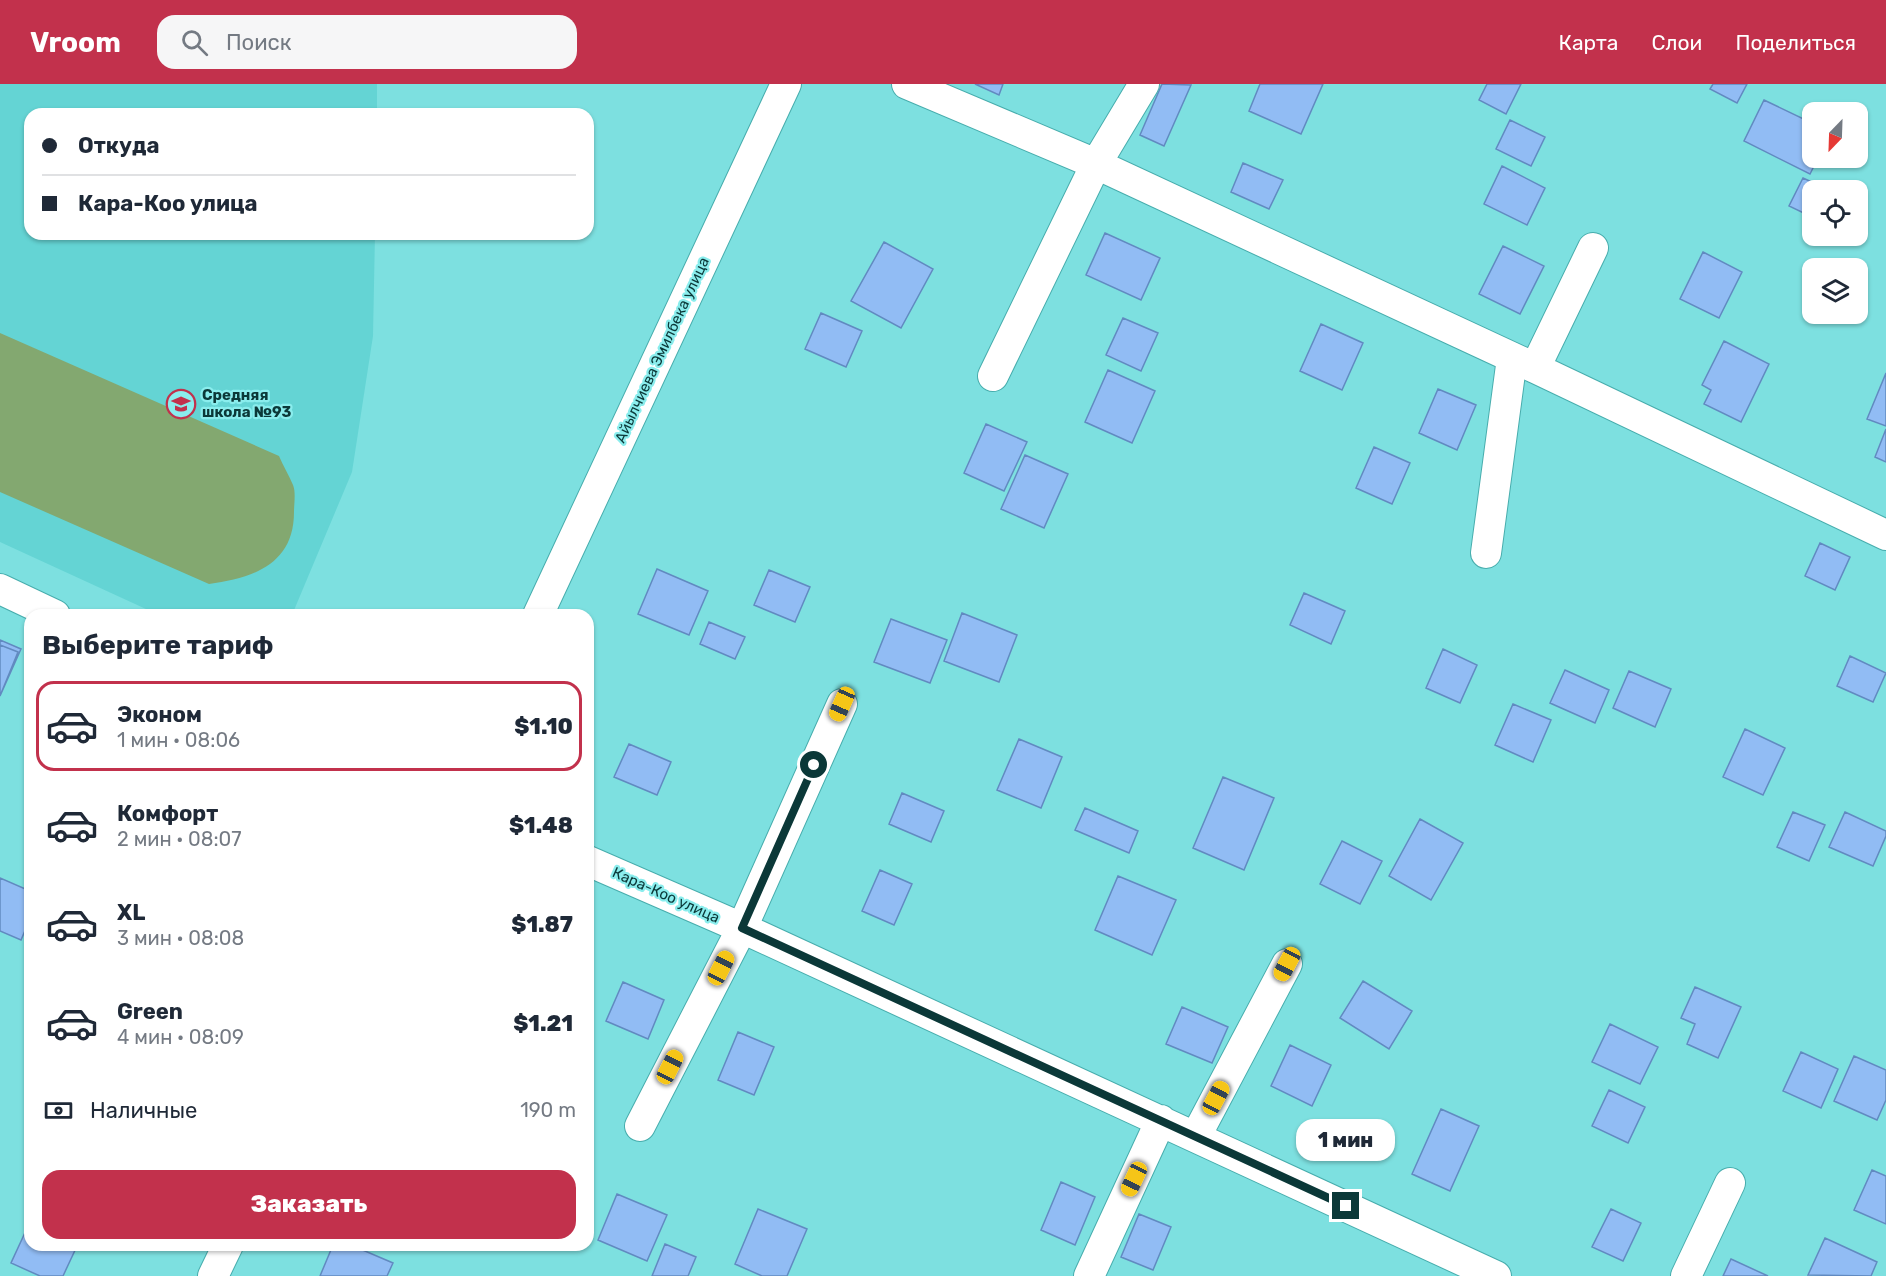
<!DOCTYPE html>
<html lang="ru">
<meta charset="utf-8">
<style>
body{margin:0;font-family:Rubik,sans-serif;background:#f6f6f7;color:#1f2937;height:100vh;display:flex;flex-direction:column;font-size:22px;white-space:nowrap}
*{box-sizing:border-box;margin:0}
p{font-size:20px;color:#747a83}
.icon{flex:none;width:33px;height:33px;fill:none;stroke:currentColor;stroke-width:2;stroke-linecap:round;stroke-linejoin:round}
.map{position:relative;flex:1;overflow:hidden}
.sheet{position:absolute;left:24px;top:525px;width:570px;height:642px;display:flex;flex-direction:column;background:#fff;border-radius:18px;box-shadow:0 2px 4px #0004}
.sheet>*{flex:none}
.guide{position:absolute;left:24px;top:24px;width:570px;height:132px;border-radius:18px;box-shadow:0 2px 4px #0004;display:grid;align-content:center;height:132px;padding:0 18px;background:#fff}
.needle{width:39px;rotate:203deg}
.fabs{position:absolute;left:1802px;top:18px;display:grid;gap:12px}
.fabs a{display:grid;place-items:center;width:66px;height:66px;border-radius:12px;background:#fff;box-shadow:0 2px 4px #0004;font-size:30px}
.end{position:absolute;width:27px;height:27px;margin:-14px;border:8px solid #0b3838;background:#fff;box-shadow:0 0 0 3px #fff}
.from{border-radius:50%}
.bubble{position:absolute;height:42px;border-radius:18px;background:#fff;box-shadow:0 2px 4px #0004;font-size:20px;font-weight:800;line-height:42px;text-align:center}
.car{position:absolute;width:18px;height:36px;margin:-18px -9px;border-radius:8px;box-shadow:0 0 4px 2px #0007;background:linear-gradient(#f5c518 24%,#345 0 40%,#f5c518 0 76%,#345 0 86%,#f5c518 0)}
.guide b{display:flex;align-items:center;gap:21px;height:57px;font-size:22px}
.guide b+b{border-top:2px solid #e0e1e3}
.guide i{width:15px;height:15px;background:#1f2937}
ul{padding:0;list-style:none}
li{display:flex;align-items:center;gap:18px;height:90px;margin:0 12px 9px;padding:0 6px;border:3px solid transparent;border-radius:18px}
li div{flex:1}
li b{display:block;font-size:22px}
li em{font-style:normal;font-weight:800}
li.active{border-color:#c2314c}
li>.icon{width:54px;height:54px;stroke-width:1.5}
h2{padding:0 18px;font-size:27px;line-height:72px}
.pay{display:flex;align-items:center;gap:15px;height:66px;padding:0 18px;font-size:22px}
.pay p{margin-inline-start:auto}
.cta{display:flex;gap:12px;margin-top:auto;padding:12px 18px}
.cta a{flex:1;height:69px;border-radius:18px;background:#c2314c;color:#fff;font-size:24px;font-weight:800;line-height:69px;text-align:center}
header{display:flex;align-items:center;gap:36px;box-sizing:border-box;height:84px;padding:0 30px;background:#c2314c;color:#fff}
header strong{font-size:28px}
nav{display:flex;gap:33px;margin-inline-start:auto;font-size:21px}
.search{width:420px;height:54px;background:#f6f6f7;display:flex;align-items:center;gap:15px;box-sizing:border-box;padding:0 21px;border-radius:18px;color:#747a83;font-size:22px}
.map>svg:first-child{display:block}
.built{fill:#64d4d4}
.garden{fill:#83a870}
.building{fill:#91bcf4;stroke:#618ac0;stroke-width:1.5}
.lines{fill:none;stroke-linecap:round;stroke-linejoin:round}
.minor-casing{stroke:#47adad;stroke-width:32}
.minor{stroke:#fff;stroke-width:30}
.route{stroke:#0b3838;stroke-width:8}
.labels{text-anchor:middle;stroke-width:4.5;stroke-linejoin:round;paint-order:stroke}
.street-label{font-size:15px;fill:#0b3838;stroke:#8aeded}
.poi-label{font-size:15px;font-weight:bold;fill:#0b3838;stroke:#8aeded;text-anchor:start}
</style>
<header>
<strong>Vroom</strong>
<div class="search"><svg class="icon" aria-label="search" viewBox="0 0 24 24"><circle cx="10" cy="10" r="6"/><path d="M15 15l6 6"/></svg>Поиск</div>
<nav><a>Карта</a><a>Слои</a><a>Поделиться</a></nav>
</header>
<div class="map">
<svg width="1886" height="1192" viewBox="0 0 1886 1192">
<rect width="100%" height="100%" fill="#7de0e0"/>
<path class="built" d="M0 0H377V30H30V150H375L373 252 352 388 292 531H159L0 458Z"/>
<path class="garden" d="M0 249 279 372C283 382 289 391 293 401 296 408 294 420 294 428 294 481 252 494 209 500L0 408Z"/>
<path class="building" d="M975 0H1003L999 11Z
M1162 0 1191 1 1164 62 1140 51Z
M1260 0H1323L1301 50 1249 27Z
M1487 0H1521L1506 30 1479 16Z
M1713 0H1747L1737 19 1710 5Z
M1764 16 1812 39V74H1818L1810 90 1744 57Z
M1510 36 1545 53 1531 82 1496 65Z
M1243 79 1283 96 1269 125 1231 108Z
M1502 82 1545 104 1527 141 1484 120Z
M1803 94 1829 106H1812V133L1789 122Z
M1105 149 1160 174 1141 216 1086 191Z
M884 158 933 185 901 244 851 217Z
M1503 162 1544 182 1520 230 1479 210Z
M1703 168 1742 188 1719 234 1680 215Z
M821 229 862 247 846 283 805 265Z
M1123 234 1158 249 1141 287 1106 271Z
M1321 240 1363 259 1342 306 1300 287Z
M1724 257 1769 280 1741 338 1704 320 1711 306 1702 301Z
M1108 286 1155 307 1132 359 1085 338Z
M1886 289V342L1867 335Z
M1438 305 1476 321 1457 366 1419 349Z
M986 340 1027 358 1004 407 964 389Z
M1886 345V378L1875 373Z
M1374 363 1410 379 1392 420 1356 404Z
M1025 371 1068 390 1044 444 1001 425Z
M1820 459 1850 473 1835 506 1805 492Z
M657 485 708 507 689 551 638 530Z
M769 486 810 503 795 538 754 521Z
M1304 509 1345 527 1331 560 1290 541Z
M962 529 1017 551 999 598 944 577Z
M891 535 947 556 930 599 874 578Z
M709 538 745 553 735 575 700 560Z
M0 556 21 565 0 612Z
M0 561 18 568 0 612Z
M1443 565 1477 581 1460 619 1426 604Z
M1850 572 1886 589 1873 618 1837 602Z
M1565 586 1609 606 1595 639 1550 619Z
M1629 587 1671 605 1655 643 1613 624Z
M1513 620 1551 636 1533 678 1495 661Z
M1745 645 1785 664 1763 711 1723 693Z
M1019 655 1062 673 1041 724 997 706Z
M629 660 671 678 657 711 614 693Z
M1223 693 1274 714 1244 786 1193 764Z
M902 709 944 727 931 758 889 740Z
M1085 724 1138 747 1129 769 1075 746Z
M1793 728 1825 741 1809 777 1777 763Z
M1845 728 1886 747V752L1873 782 1829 763Z
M1420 735 1463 759 1431 816 1389 792Z
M1342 757 1382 777 1360 820 1320 800Z
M880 786 912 800 894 841 862 827Z
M1118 792 1176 816 1152 871 1095 846Z
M0 794 30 807V835L21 856 0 847Z
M1363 897 1412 927 1389 965 1340 934Z
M623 898 664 916 648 955 606 937Z
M1695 903 1741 923 1718 974 1687 960 1695 940 1681 934Z
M1182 923 1228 943 1212 979 1166 960Z
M1610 940 1658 963 1640 1000 1592 978Z
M738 948 774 963 754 1011 718 996Z
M1290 961 1331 981 1312 1022 1271 1002Z
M1801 968 1838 985 1821 1024 1783 1007Z
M1854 972 1886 986V1016L1877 1036 1834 1017Z
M1609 1006 1645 1023 1628 1059 1592 1042Z
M1441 1025 1479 1042 1450 1107 1412 1090Z
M1872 1086 1886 1092V1140L1854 1126Z
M1061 1098 1095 1113 1075 1161 1041 1146Z
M617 1110 667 1131 647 1177 598 1156Z
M758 1125 807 1145 787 1192H762L735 1180Z
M1611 1125 1641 1139 1623 1177 1592 1163Z
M1139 1130 1171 1143 1153 1186 1121 1173Z
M29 1140 30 1161 77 1162 63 1192H40L11 1179Z
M1825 1154 1877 1178 1871 1192 1808 1191Z
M665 1160 696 1173 688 1192H652Z
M333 1161H351L393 1179 387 1192H320Z
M1731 1175 1768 1192H1723Z"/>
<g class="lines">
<g class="minor-casing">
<path id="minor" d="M907 0 1096 80 1535 284 1886 451
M1535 284 1593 164
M993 292 1096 80 1144 0
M1486 469 1512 274
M0 505 55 531
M538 531 786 0
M588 777 742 844 1496 1192
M640 1042 742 844 842 620
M1196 1052 1287 880
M213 1192 228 1161
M1089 1192 1161 1036
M1686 1192 1730 1099"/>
</g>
<use href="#minor" class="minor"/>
</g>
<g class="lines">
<path class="route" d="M814 681 742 844 1346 1122"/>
</g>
<defs>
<g id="school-ring" transform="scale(1.5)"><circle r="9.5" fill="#8aeded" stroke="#c2314c" stroke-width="1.5"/><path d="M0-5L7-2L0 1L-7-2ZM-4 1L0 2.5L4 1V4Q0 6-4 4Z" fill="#c2314c"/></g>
</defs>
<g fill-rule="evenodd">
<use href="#school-ring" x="181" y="320"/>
</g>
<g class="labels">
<g class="street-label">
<text transform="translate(662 266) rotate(-65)" y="5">Айылчиева Эмилбека улица</text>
<text transform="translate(666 811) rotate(24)" y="5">Кара-Коо улица</text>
</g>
<g class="poi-label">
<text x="202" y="316">Средняя<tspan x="202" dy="17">школа №93</tspan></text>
</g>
</g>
</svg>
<div class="fabs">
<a><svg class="needle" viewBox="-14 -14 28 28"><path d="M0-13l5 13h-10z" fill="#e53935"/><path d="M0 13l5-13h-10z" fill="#747a83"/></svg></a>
<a><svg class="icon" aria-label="locate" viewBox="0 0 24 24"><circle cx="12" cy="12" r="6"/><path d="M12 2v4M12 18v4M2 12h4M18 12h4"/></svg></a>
<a><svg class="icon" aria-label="layers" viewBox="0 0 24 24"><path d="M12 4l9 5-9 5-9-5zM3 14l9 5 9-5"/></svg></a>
</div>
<i class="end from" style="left:814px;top:681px"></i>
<i class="end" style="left:1346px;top:1122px"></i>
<div class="bubble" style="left:1296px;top:1035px;width:99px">1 мин</div>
<i class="car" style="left:842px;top:620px;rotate:204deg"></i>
<i class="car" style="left:1287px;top:880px;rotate:208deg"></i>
<i class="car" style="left:721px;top:884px;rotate:27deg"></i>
<i class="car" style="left:670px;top:983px;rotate:27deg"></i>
<i class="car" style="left:1216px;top:1014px;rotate:28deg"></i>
<i class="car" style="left:1134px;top:1095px;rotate:205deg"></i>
<div class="guide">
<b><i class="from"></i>Откуда</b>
<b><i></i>Кара-Коо улица</b>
</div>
<section class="sheet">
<h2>Выберите тариф</h2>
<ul>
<li class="active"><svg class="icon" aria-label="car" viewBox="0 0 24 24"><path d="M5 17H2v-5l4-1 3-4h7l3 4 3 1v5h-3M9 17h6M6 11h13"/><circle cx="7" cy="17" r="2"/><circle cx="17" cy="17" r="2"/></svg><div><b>Эконом</b><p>1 мин · 08:06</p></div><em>$1.10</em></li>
<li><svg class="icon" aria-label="car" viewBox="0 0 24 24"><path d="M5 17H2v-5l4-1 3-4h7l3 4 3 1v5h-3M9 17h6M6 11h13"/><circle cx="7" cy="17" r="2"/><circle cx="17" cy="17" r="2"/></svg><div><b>Комфорт</b><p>2 мин · 08:07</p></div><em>$1.48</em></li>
<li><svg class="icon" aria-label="car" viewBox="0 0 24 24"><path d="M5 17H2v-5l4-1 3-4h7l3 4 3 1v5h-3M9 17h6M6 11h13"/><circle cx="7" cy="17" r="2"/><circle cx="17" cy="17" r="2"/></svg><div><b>XL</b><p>3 мин · 08:08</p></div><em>$1.87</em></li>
<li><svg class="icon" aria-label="car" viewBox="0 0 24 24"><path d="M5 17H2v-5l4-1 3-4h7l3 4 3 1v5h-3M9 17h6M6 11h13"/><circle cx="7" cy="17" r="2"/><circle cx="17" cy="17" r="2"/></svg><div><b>Green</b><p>4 мин · 08:09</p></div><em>$1.21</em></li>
</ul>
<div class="pay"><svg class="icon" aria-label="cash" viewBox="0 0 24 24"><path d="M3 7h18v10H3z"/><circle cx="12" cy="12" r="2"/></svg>Наличные<p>190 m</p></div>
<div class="cta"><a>Заказать</a></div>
</section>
</div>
